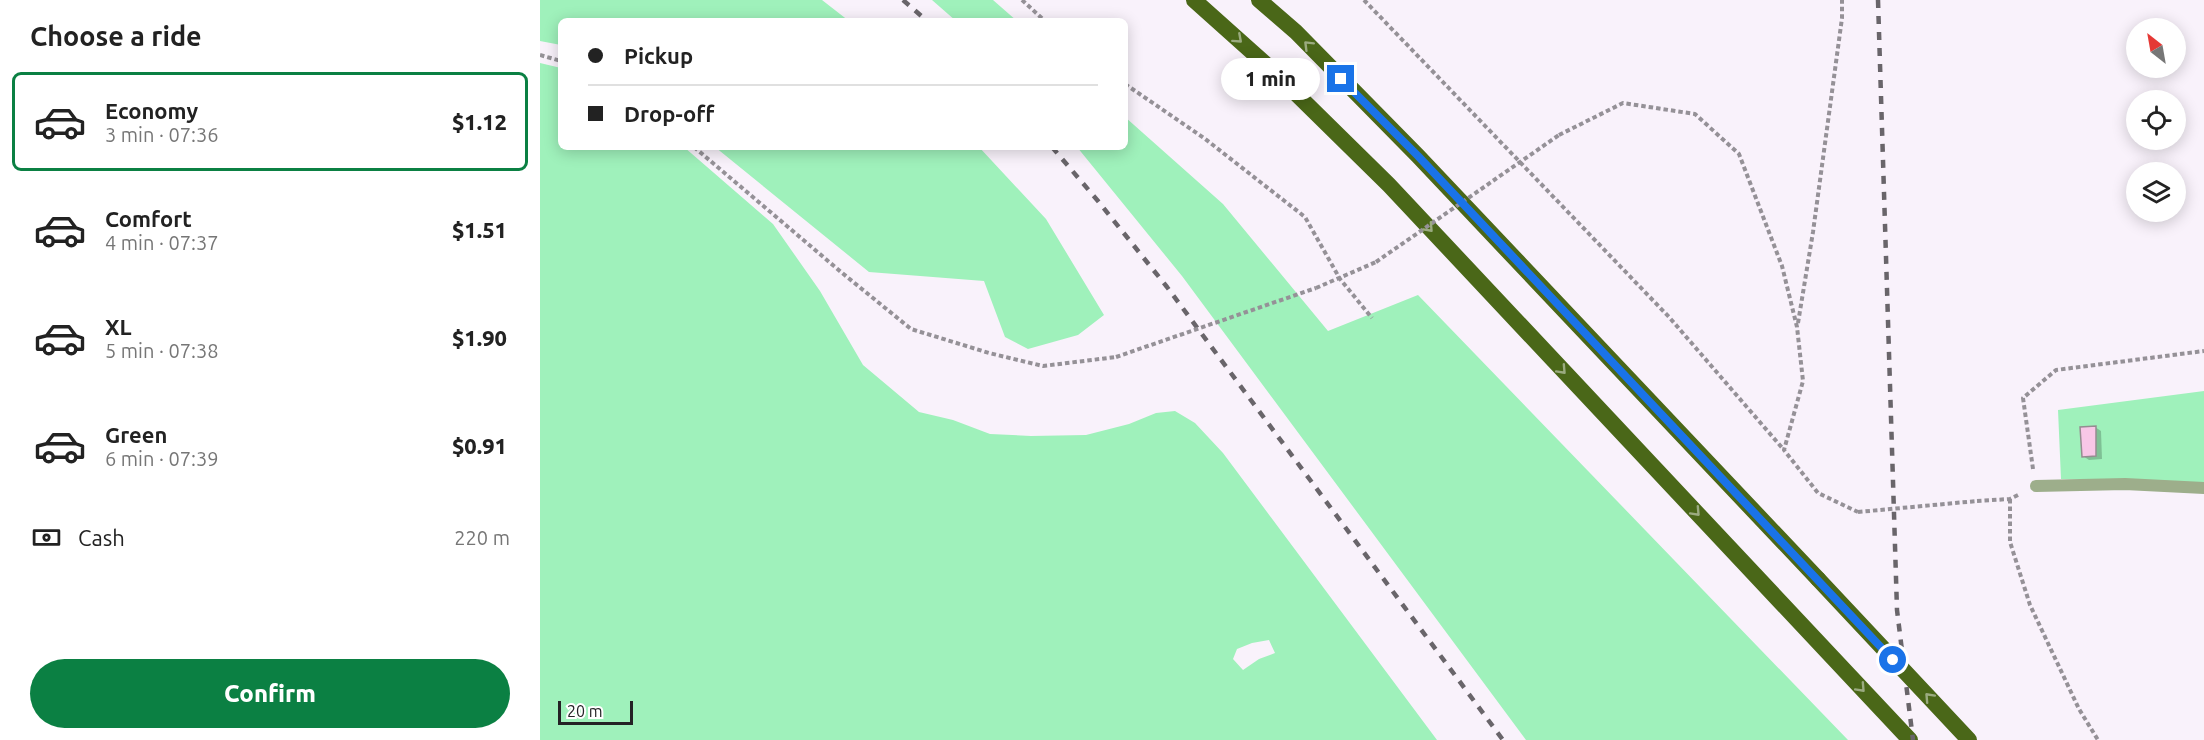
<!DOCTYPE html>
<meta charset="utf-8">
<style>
body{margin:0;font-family:Ubuntu,sans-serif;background:#f6f6f6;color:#222;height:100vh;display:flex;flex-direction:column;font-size:22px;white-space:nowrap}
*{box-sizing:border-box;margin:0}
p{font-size:20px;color:#767676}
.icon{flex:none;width:33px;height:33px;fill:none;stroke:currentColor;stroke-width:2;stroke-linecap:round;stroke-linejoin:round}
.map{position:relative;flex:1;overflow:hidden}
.sheet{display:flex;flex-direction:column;background:#fff;width:540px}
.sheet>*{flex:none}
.guide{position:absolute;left:18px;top:18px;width:570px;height:132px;border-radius:9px;box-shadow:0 3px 15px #0003;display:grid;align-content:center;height:132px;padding:0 30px;background:#fff}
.needle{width:39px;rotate:329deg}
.buttons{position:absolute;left:1586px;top:18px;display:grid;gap:12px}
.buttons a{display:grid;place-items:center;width:60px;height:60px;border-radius:50%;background:#fff;box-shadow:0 3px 15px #0003;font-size:30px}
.scale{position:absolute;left:18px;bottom:15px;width:75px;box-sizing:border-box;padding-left:6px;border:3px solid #242225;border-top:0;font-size:16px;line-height:21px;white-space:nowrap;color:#242225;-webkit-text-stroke:4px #fff;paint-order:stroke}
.end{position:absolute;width:27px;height:27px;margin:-14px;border:8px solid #1a73e8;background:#fff;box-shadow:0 0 0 3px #fff}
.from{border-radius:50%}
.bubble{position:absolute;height:42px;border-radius:21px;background:#fff;box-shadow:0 3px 15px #0003;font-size:20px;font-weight:800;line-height:42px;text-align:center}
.guide b{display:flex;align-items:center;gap:21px;height:57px;font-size:22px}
.guide b+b{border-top:2px solid #e0e0e0}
.guide i{width:15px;height:15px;background:#222}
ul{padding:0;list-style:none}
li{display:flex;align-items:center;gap:18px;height:99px;margin:0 12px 9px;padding:0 18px;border:3px solid transparent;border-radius:9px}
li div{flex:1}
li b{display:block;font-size:22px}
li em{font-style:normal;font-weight:800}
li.on{border-color:#0b8043}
li>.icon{width:54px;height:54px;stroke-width:1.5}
h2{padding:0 30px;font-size:27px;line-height:72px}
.pay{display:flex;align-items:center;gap:15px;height:66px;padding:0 30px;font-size:22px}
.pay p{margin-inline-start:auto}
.cta{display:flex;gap:12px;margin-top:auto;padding:12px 30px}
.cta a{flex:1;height:69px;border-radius:36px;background:#0b8043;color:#fff;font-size:24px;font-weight:800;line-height:69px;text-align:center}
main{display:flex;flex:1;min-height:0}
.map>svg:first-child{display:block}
.green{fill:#9ff1bb;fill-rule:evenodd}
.shadow{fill:#0003}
.building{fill:#f8c7e7;stroke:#958c91;stroke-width:1.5}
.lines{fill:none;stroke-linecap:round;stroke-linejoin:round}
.path{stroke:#959197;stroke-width:4;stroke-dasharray:4.5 3;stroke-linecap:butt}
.service{stroke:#9dae8b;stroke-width:12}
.trunk{stroke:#4a6718;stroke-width:16}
.rail{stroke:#69656a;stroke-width:4.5;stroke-dasharray:8 8;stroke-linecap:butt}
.path-bridge{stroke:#959197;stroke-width:4;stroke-dasharray:4.5 3;stroke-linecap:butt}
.trunk-bridge{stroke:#4a6718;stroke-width:16}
.oneway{stroke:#9bab80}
.route{stroke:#1a73e8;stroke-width:8}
</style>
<main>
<section class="sheet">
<h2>Choose a ride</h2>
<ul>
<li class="on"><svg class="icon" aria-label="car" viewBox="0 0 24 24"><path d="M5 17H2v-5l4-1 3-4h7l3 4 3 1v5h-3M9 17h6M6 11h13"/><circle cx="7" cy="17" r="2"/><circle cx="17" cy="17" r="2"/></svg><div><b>Economy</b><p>3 min · 07:36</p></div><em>$1.12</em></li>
<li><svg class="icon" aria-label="car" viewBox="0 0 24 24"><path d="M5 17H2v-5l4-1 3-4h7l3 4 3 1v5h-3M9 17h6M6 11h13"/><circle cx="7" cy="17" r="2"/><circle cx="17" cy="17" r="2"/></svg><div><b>Comfort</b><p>4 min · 07:37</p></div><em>$1.51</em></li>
<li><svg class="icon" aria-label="car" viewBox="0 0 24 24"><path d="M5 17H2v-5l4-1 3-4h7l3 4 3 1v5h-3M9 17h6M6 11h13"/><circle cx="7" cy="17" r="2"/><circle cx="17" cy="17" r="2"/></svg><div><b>XL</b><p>5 min · 07:38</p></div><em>$1.90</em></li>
<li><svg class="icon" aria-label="car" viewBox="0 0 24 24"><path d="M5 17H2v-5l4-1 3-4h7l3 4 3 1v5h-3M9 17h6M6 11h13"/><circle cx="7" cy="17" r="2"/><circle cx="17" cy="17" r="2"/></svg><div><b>Green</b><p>6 min · 07:39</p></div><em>$0.91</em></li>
</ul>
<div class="pay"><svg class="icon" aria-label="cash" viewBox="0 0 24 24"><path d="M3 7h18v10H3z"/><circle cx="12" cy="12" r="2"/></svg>Cash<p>220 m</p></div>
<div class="cta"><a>Confirm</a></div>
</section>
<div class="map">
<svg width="1664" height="740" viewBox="0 0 1664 740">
<rect width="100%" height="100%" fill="#f9f2fb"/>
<path class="green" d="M0 0H282L309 21H21V45L0 41Z
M392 0H453L477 21H416Z
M0 63 21 68V147H144L233 224 280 291 323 365 379 412 413 420 450 434 491 436 546 435 589 424 616 413 635 411 655 423 683 453 897 740H0ZM729 640 735 653 719 659 703 670 693 659 697 649 712 643Z
M585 117 683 204 788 331 878 295 1308 740H986L642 276 537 147H585Z
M175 147H439L506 219 564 315 538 335 488 349 465 337 444 281 329 272Z
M1664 391V483L1521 479 1518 410Z"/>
<path class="shadow" d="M1555 427 1561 431 1562 459 1549 460 1543 456Z"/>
<path class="building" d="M1556 426V456L1542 457 1540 427Z"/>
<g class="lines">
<path class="path" d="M482 0 505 21
M824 0 1129 317 1244 450
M0 55 21 61
M585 84 664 138 765 217 800 279 832 318
M1019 135 1083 103 1155 114 1199 154 1242 266 1257 327 1263 381 1244 450 1278 493 1318 512
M154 147 301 272 371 329 449 353 503 366 576 357
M776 288 836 262
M1258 323 1273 232 1302 18V0
M1493 469 1483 398 1516 370 1664 351
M1470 499V542L1490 605 1539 709 1558 740
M1437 501 1470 499 1480 494"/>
<path class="service" d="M1496 486 1585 484 1664 488"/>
<path class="trunk" d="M654 0 730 68 849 185 1370 740
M719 0 756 32 878 156 1278 579"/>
<path class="rail" d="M363 0 387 21
M1338 0 1357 610 1373 740
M512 147 558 201 627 287 963 740"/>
<path class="path-bridge" d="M836 262 1019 135
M576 357 776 288
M1318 512 1437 501"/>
<path class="trunk-bridge" d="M1278 579 1429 740"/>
</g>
<defs><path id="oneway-chevron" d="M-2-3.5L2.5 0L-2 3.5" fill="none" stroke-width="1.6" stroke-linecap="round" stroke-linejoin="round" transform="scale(1.5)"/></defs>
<g class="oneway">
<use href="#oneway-chevron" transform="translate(698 39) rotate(42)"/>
<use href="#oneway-chevron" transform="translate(768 45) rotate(-135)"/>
<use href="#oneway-chevron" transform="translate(889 228) rotate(47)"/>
<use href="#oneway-chevron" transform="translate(1022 370) rotate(47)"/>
<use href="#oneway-chevron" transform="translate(1156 512) rotate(47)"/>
<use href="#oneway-chevron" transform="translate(1321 688) rotate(47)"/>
<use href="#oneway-chevron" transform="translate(1389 697) rotate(-133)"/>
</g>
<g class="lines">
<path class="route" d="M801 79 878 156 1353 660"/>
</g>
</svg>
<div class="buttons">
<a><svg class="needle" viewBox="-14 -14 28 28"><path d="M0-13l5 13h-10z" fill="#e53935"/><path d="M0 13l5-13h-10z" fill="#767676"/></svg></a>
<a><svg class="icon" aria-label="locate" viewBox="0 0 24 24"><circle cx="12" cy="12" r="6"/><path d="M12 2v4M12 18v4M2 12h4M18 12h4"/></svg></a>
<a><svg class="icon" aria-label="layers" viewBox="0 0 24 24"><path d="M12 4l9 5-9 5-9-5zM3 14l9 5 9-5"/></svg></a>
</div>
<div class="scale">20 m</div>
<i class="end from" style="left:1353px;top:660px"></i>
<i class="end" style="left:801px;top:79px"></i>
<div class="bubble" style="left:681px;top:58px;width:99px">1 min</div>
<div class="guide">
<b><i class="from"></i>Pickup</b>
<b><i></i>Drop-off</b>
</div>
</div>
</main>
